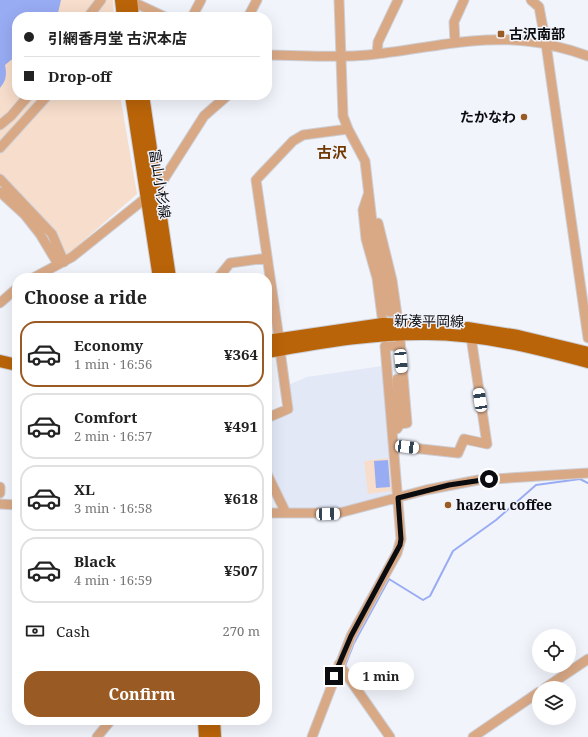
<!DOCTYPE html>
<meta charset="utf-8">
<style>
body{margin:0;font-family:"Noto Serif","Noto Sans JP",serif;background:#f2f2f2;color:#222;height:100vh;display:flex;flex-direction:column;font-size:15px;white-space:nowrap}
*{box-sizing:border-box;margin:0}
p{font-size:13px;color:#767676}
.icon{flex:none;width:22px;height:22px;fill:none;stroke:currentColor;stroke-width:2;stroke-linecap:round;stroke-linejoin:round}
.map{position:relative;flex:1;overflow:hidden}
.panel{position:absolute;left:12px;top:273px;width:260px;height:452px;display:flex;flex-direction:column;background:#fff;border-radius:16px;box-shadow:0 4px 16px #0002}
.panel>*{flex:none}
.guide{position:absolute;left:12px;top:12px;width:260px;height:88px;border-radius:16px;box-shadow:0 4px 16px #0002;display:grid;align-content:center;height:88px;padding:0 12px;background:#fff}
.tools{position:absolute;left:532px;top:629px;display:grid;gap:8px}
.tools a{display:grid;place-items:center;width:44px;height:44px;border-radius:50%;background:#fff;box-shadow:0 4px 16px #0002;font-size:20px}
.end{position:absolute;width:18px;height:18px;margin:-9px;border:5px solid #0b0c0f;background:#fff;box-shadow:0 0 0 2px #fff}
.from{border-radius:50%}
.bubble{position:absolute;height:28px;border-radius:14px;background:#fff;box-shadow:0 4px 16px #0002;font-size:13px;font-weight:700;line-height:28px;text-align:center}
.car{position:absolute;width:12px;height:24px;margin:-12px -6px;border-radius:5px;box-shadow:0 0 3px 1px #0007;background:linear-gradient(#fff 24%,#345 0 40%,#fff 0 76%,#345 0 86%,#fff 0)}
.guide b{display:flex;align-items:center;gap:14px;height:38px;font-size:15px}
.guide b+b{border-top:1px solid #e0e0e0}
.guide i{width:10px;height:10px;background:#222}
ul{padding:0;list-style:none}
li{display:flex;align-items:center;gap:12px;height:66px;margin:0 8px 6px;padding:0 4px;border:2px solid #e0e0e0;border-radius:16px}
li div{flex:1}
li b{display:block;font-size:15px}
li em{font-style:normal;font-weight:700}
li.selected{border-color:#9a5a23}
li>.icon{width:36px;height:36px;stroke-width:1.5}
h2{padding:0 12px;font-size:18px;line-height:48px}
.pay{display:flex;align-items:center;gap:10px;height:44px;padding:0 12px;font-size:15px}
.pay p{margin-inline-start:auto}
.primary-button{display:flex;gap:8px;margin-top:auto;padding:8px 12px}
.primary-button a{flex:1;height:46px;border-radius:16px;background:#9a5a23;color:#fff;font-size:16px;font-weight:700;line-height:46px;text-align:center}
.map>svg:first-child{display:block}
.built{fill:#e3e8f7}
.green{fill:#f7ddcb}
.water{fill:#98acf3}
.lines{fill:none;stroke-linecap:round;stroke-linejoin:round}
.stream{stroke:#98acf3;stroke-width:2}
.minor-casing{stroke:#cdcfd6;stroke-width:11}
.major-casing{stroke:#cdcfd6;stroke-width:14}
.minor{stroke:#d9a986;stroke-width:9}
.major{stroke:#ba6409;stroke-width:12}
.route{stroke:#0b0c0f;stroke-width:5}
.poi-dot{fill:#9a5a23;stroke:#f2f4fc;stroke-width:1.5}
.labels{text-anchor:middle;stroke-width:3;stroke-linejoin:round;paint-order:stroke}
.poi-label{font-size:14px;font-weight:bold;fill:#0b0c0f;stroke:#f2f4fc;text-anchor:start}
.street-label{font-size:14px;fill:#0b0c0f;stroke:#f2f4fc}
.neighbourhood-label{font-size:15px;font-weight:bold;fill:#713900;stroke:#f2f4fc}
</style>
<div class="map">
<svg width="588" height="737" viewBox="0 0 588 737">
<rect width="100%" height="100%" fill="#f2f4fc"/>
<path class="built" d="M382 366 394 495 350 507 331 509H286L267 469V422L290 411 288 385 307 377Z"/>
<path class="green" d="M0 0H113L114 17H17V95H120L137 194 67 255 57 232 10 182 0 193Z
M388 458 392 491 368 494 364 461Z"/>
<path class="water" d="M0 0H61L57 17H17V58L11 60 5 65C7 75 6 81 0 88Z
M388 460 390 487 376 488 374 461Z"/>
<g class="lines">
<path class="stream" d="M345 666 354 643 389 579 423 600 430 596 453 551 496 520 536 485 580 479 588 483"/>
<g class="minor-casing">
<path id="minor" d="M339 0 343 116 348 129 365 161 374 239 387 286 390 312
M531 0 539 7 546 44 588 338
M131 1 165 17
M88 17 101 0
M192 17 201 0
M248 17 257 0
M455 43 454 22 464 0
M377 54 378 42 398 0
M267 55C300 55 334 58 368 55 420 50 473 35 526 41 547 43 568 49 588 56
M0 125 11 116 29 95
M0 148 48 95
M0 179 52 234 64 262
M0 192 25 215 40 234 58 264
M368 195 363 210 366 239 377 278 383 324
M378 223 392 280 397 315
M33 278 72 257 147 197 162 182 204 116 228 95
M218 278 230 263 267 258
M0 303 17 288
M279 339 256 180 293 141 303 135 348 129
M400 340 407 423 400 424
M397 379 400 424 397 429
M267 418 288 409 280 350
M394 446 458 453 464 439 487 444 471 337
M267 474 286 513
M0 487V493
M0 504 17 505
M267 513H339L426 490 478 480 588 473
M339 664 390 737
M545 688 588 659
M97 737 111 720
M312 737 351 636 397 553 401 539 385 346H400
M473 737 539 692"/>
</g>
<g class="major-casing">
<path id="major" d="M121 0 123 17
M131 0 133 17
M131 95 159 278
M143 95 170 278
M467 328 518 336 588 353
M267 341 383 324 443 326
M267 352C320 343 373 333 427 334 481 334 536 348 588 362
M0 361 17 365
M204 720 205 737
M214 720 215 737"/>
</g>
<use href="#minor" class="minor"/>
<use href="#major" class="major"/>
</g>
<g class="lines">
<path class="route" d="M334 676 351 636 400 545 401 539 398 498 449 485 489 479"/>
</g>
<g class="poi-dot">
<rect x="497" y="30" width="8" height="8" rx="2"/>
<circle cx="524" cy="117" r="4"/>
<circle cx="448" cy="505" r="4"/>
</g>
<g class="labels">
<g class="poi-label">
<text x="509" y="39">古沢南部</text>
<text x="516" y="122" text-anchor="end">たかなわ</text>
<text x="456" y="510">hazeru coffee</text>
</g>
<g class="street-label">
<text transform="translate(160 184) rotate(81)" y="5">富山小杉線</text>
<text transform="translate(429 321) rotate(1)" y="5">新湊平岡線</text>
</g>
<g class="neighbourhood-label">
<text x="332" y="158">古沢</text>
</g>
</g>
</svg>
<div class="tools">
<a><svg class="icon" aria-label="locate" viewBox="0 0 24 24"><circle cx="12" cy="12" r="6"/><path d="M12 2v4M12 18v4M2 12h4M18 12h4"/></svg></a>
<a><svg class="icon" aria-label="layers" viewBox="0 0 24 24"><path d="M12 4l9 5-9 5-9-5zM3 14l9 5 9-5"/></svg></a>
</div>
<i class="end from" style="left:489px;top:479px"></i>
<i class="end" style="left:334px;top:676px"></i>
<div class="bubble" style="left:348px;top:662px;width:66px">1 min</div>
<i class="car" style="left:401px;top:361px;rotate:175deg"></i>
<i class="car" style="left:480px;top:400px;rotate:351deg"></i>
<i class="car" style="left:407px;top:447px;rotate:97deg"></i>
<i class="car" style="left:328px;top:514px;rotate:88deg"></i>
<div class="guide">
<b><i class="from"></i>引網香月堂 古沢本店</b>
<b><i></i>Drop-off</b>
</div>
<section class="panel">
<h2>Choose a ride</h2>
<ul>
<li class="selected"><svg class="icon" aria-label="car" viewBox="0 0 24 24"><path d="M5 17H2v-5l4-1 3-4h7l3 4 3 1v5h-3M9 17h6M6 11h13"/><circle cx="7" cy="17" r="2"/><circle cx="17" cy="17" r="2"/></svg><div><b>Economy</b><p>1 min · 16:56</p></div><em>¥364</em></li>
<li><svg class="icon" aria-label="car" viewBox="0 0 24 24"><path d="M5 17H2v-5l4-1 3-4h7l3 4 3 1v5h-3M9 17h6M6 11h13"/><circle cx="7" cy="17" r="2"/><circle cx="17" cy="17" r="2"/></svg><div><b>Comfort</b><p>2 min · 16:57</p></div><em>¥491</em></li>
<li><svg class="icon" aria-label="car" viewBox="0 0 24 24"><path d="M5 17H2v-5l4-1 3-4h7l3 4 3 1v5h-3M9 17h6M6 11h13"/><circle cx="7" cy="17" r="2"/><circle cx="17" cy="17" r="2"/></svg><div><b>XL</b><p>3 min · 16:58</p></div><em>¥618</em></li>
<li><svg class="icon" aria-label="car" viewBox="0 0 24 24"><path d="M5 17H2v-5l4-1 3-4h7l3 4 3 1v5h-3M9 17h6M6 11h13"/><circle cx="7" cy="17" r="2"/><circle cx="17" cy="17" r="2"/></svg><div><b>Black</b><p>4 min · 16:59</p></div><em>¥507</em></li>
</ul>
<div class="pay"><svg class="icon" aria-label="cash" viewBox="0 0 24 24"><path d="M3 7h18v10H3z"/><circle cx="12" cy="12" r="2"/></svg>Cash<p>270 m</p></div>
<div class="primary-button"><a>Confirm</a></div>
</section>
</div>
